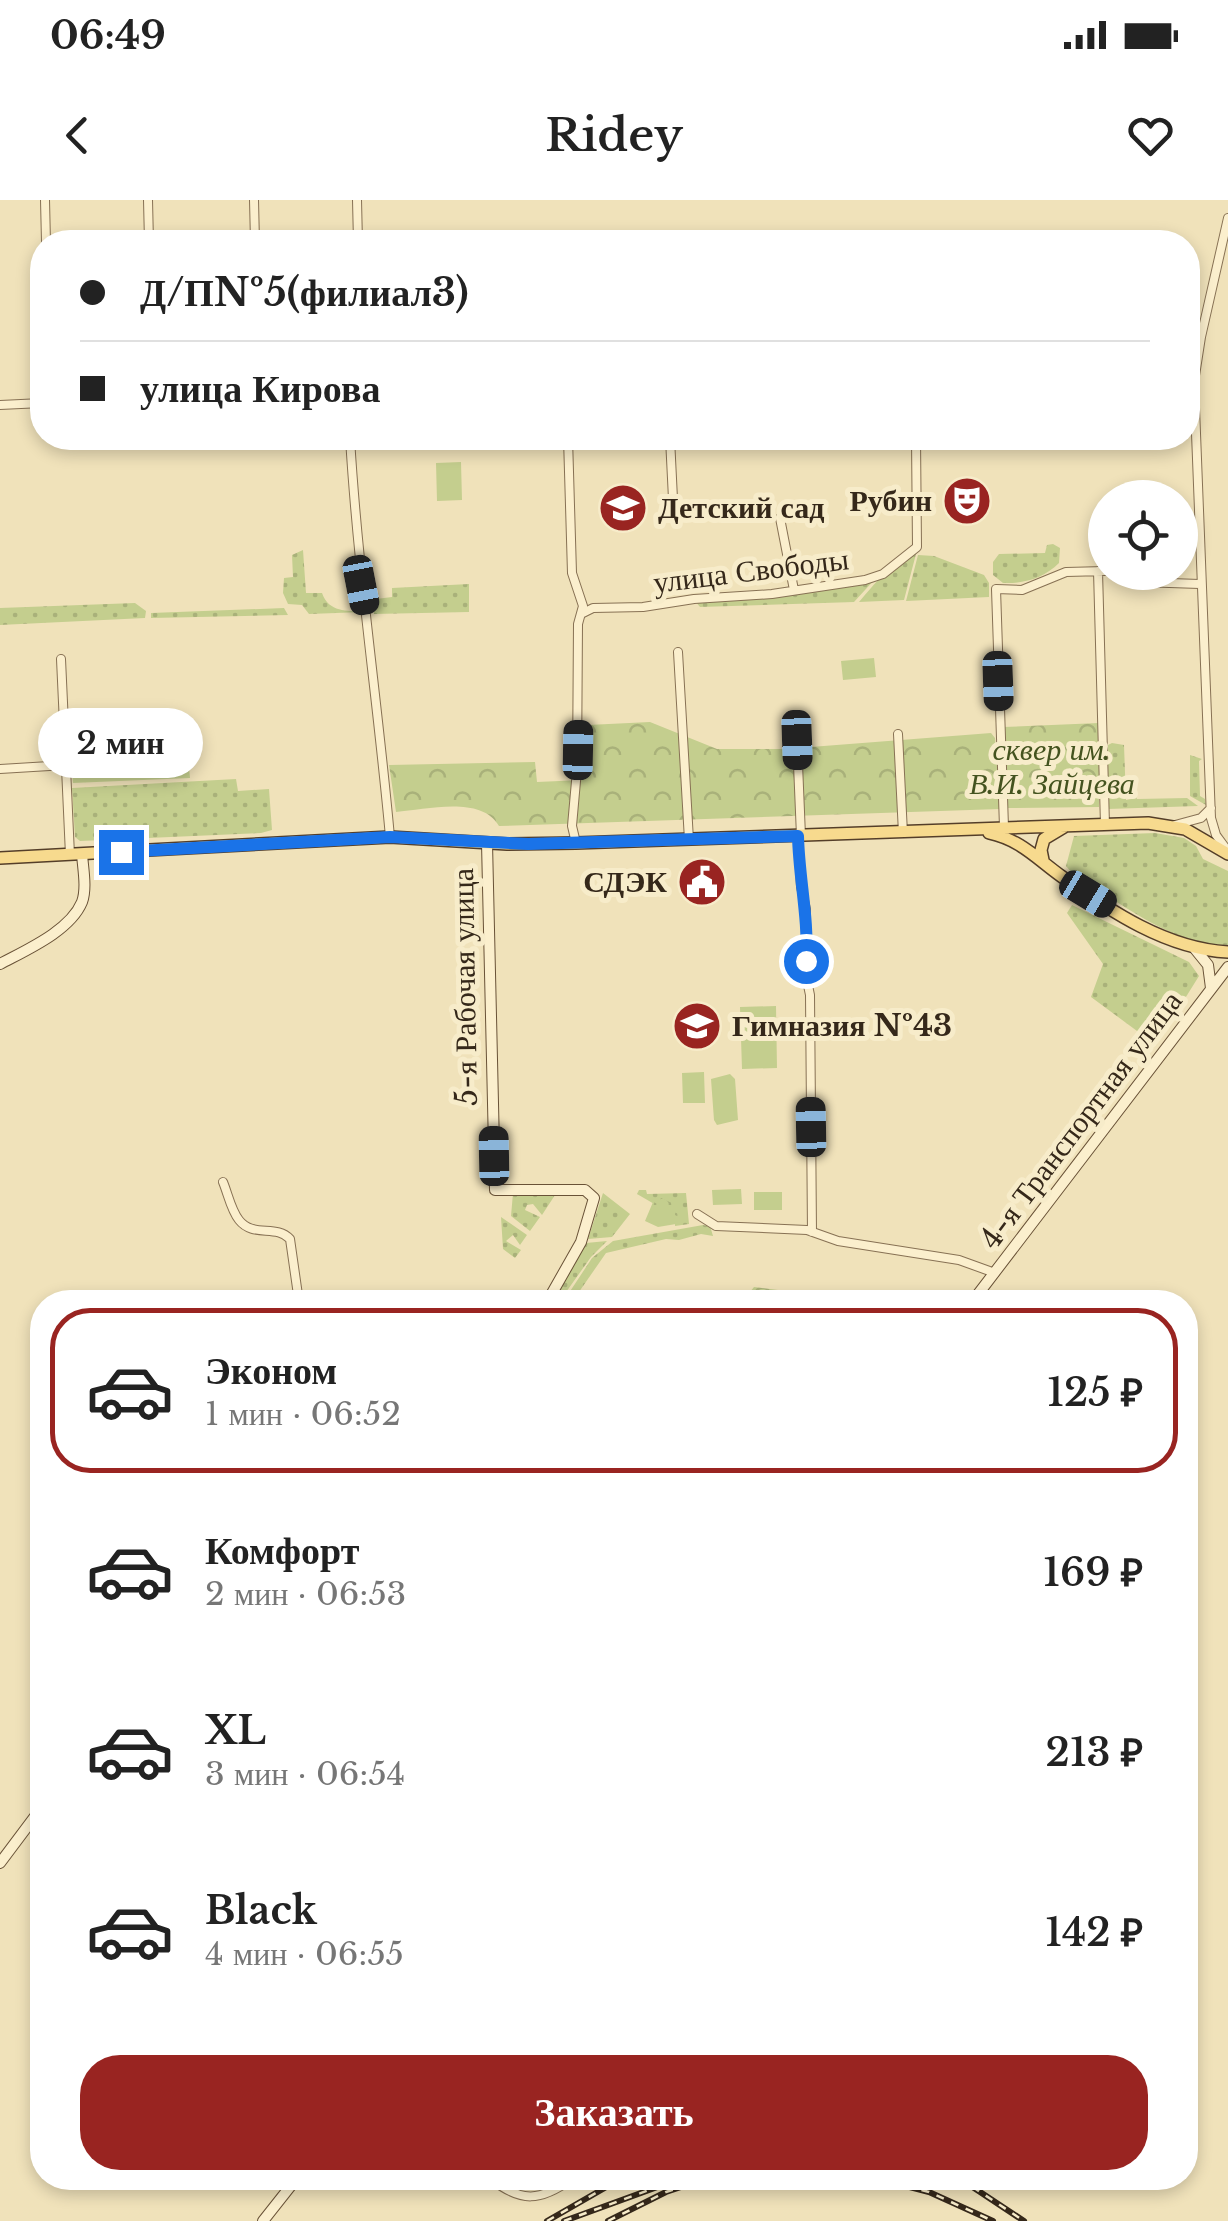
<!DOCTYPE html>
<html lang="ru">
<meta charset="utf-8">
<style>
body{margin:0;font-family:"Libre Baskerville",serif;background:#f2f2f2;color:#222;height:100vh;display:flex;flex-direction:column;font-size:38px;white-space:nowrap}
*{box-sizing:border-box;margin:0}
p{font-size:32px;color:#767676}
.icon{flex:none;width:55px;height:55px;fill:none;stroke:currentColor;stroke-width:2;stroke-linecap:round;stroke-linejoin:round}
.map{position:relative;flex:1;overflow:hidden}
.panel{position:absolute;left:30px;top:1090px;width:1168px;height:900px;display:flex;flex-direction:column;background:#fff;border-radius:40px;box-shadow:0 5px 15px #0003}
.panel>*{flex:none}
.guide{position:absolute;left:30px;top:30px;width:1170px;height:220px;border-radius:40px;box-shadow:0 5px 15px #0003;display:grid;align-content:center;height:220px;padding:0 50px;background:#fff}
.buttons{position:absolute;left:1088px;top:280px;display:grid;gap:20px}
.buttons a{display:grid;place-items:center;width:110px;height:110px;border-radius:50%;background:#fff;box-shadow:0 5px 15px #0003;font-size:50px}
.end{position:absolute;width:45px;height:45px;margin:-22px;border:12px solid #1a73e8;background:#fff;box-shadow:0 0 0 5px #fff}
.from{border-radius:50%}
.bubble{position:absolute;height:70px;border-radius:35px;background:#fff;box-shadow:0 5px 15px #0003;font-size:32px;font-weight:600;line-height:70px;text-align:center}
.car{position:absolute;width:30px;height:60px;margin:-30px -15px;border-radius:12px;box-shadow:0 0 8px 2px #0007;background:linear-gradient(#222 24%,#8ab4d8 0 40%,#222 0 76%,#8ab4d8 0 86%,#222 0)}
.guide b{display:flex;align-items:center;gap:35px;height:95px;font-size:38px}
.guide b+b{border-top:2px solid #e0e0e0}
.guide i{width:25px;height:25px;background:#222}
ul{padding:18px 0 0;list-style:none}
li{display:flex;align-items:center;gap:30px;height:165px;margin:0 20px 15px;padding:0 30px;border:5px solid transparent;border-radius:40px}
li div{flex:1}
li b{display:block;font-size:38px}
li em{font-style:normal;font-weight:600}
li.active{border-color:#992421}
li>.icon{width:90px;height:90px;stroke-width:1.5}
.button{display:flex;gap:20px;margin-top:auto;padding:20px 50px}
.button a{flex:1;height:115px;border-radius:40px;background:#992421;color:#fff;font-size:40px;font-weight:600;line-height:115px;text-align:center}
.status{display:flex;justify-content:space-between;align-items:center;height:70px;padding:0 50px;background:#fff;direction:ltr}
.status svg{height:28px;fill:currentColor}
header{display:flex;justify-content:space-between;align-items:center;height:130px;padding:0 50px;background:#fff;font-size:45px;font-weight:600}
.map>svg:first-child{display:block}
.grass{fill:url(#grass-dots)}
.park{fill:url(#park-crowns)}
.pitch{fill:#c4ce8e}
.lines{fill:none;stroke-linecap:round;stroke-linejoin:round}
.street-casing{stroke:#877154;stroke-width:10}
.secondary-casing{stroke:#695237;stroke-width:12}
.primary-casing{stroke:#543e29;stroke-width:14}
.street{stroke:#fbefcd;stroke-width:8}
.secondary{stroke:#fbefcd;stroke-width:10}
.primary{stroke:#f7da8e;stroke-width:11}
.rail-casing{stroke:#35281a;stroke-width:6}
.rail{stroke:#f7ecca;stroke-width:2.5;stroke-dasharray:8;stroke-linecap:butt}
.route{stroke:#1a73e8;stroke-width:12}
.labels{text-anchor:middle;stroke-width:10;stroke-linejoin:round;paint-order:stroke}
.poi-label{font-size:30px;font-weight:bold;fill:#35281a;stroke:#f7ecca;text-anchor:end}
.street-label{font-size:30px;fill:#35281a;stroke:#f7ecca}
.park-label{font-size:30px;font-style:italic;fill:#44531f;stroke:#f7ecca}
</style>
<div class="status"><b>06:49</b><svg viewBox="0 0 49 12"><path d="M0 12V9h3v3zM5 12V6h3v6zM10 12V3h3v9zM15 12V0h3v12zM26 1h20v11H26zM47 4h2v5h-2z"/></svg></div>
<header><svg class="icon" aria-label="back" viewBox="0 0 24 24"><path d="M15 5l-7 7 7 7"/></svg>Ridey<svg class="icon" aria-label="heart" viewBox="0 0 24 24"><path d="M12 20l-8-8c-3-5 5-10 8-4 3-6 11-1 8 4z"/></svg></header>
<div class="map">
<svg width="1228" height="2021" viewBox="0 0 1228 2021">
<defs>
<pattern id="grass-dots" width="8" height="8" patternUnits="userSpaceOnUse" patternTransform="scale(2.5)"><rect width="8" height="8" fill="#c4ce8e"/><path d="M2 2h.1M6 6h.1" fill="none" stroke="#a9b17a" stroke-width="1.8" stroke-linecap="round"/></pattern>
<pattern id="park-crowns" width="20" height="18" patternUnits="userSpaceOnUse" patternTransform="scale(2.5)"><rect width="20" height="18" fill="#c4ce8e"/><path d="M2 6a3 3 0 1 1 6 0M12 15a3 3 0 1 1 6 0" fill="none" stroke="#a9b17a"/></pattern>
</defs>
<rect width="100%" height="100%" fill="#f0e2ba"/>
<path class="grass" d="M1053 344 1060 348 1059 363C1044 378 1024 384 1003 383L993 375V362L999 354 1045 353 1047 345Z
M303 350 306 393H322C329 413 347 410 363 412L309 414 302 405 288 404 283 393 284 378 293 377 292 355Z
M916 354 904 400 859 402C874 385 892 360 916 354Z
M918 355 934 356 984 375 989 383V397L906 401Z
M876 378 854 402 700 407 695 401Z
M469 384V412L374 414 370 389 376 399 392 397V388Z
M135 403 146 411 145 418 0 425V408Z
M284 408 288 415 151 418V413Z
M1112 543 1124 545 1126 600 1131 599V596H1136L1137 599 1187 598 1198 606 1108 609 1106 546Z
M1190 555 1202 559 1199 561 1200 596 1205 599 1206 605 1190 596Z
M189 567 190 578 73 583 72 572Z
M236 579 238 591 269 589 272 630 261 633 80 641 75 637 72 588Z
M1155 633 1184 638 1196 646 1203 659 1228 671V745C1173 747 1117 700 1072 673L1066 666 1074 636Z
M1072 705 1189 762 1199 776 1156 845 1091 797 1103 764 1067 713Z
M639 990H646L647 994 686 993 689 1024 675 1026V1016L637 994Z
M557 992 542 1015 533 1004 527 1005 525 1010 540 1017 530 1031 511 1016 513 993Z
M603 993 630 1014 612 1037 588 1039Z
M501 1017 527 1035 520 1045 513 1035 506 1041 521 1050 515 1058 503 1049Z
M703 1025 710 1026 713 1036 701 1034 679 1040 666 1039 606 1053 572 1102H563L592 1058 613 1041Z
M607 1041 591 1057 559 1102 558 1094 586 1043Z"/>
<path class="park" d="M650 522 717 549H785L991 533 995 538 1000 609 499 626C481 595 426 610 396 612L389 565 535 562 537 582 582 580 588 525Z
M1099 523V607L1007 608 1003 527Z
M661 998 676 1005 675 1015 679 1017 676 1024 658 1027 645 1021 653 1002 658 1004Z
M754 1087 778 1090 794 1101 764 1102 750 1092Z"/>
<path class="pitch" d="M461 262 462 300 437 301 436 263Z
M874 458 876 477 843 480 841 461Z
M776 806 777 868 742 869 740 807Z
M704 872 705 903H683L682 873Z
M730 874 735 879 738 920 717 925 714 920 711 879Z
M741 989 742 1004 713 1005 712 990Z
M754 992H782V1010H754Z"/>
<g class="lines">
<g class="street-casing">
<path id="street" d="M45 0 46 42
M148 0 149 42
M254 0 255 42
M357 0 358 42
M0 205 42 203
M350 238C358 372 378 504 390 637
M568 238 572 373 583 406 578 424 577 570 572 626 576 643
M670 238 673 299
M780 318 794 390
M1098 371 1105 625
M1119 372 1139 382 1200 384
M581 414 593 408 643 407 694 399 772 394 865 380 883 374 917 347 916 238
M678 452 689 640
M61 459 70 655
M898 534 903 633
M797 540 801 636
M0 569 66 565
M1175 625 1201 618 1211 608
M1004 627 996 389 1022 390 1066 372 1105 371
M798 636 801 687 806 709V776L810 795 812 1032
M1227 650 1216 635 1211 618 1194 182 1201 137 1228 18
M223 982C228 994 231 1010 239 1020 253 1038 276 1024 290 1039L299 1102
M697 1014 716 1026 807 1030 838 1041 959 1060 995 1073
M42 1232V1241
M490 1978C521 2003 540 2002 573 1978
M414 1983 421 1978"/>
</g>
<g class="secondary-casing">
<path id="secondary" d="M487 643 495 990H585L594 998 581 1042 547 1102
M1195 749 1208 765 1211 788
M0 764C26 750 70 731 82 702 87 688 83 669 82 654
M972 1102 1228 767
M0 1663 42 1607
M263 2021 297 1978"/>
</g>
<g class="primary-casing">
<path id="primary" d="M989 633C1021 640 1036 658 1061 676 1110 711 1167 749 1228 752
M0 658 390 637 507 644 576 643 1148 623 1185 629 1228 654
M1043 660 1041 650 1044 639 1064 627"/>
</g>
<use href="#street" class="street"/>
<use href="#secondary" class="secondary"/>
<use href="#primary" class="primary"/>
<g class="rail-casing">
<path id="rail" d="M875 1978 929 1992 993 2021
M959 1978 1024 2021
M547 2021 622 1978
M564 2021 682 1978
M608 2021 666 1992 708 1978"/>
</g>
<use href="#rail" class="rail"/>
</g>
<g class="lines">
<path class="route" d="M121 652 390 637 528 644 798 636C799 679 809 719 806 761"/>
</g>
<defs>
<g id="theatre-disc" transform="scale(2.5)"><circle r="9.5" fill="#992421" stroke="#f7ecca"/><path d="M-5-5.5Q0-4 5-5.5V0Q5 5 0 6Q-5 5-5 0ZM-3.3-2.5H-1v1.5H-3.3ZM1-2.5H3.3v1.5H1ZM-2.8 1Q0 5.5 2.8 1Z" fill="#fff"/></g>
<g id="school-disc" transform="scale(2.5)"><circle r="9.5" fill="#992421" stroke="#f7ecca"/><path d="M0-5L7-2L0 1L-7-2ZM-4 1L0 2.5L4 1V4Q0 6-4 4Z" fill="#fff"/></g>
<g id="civic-disc" transform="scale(2.5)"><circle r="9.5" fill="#992421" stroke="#f7ecca"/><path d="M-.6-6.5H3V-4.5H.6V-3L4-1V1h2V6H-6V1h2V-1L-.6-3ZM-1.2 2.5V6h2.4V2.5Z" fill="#fff"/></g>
</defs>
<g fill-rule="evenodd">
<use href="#theatre-disc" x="967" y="301"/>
<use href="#school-disc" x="623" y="308"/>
<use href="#civic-disc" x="702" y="682"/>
<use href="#school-disc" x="697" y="826"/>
</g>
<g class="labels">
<g class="poi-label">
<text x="932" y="311">Рубин</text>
<text x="658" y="318" text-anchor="start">Детский сад</text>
<text x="667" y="692">СДЭК</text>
<text x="732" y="836" text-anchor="start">Гимназия №43</text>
</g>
<g class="street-label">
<text transform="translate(751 371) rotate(-7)" y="10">улица Свободы</text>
<text transform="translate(465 787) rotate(-91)" y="10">5-я Рабочая улица</text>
<text transform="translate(1081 920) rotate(-53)" y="10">4-я Транспортная улица</text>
</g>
<g class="park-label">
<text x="1052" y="560">сквер им.<tspan x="1052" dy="34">В.И. Зайцева</tspan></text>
</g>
</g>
</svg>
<div class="buttons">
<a><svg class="icon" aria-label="locate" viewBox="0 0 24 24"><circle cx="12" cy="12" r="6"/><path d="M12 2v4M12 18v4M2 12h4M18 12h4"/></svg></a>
</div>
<i class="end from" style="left:806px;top:761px"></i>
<i class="end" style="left:121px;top:652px"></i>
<div class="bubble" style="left:38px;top:508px;width:165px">2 мин</div>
<i class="car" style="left:361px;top:385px;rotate:169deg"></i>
<i class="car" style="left:998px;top:481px;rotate:178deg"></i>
<i class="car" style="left:797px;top:540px;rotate:178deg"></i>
<i class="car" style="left:578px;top:550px;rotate:1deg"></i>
<i class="car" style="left:1088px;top:694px;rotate:121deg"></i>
<i class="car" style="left:811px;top:927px;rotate:359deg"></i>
<i class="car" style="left:494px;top:956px;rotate:359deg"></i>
<div class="guide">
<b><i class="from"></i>Д/П№5(филиал3)</b>
<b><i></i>улица Кирова</b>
</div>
<section class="panel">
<ul>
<li class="active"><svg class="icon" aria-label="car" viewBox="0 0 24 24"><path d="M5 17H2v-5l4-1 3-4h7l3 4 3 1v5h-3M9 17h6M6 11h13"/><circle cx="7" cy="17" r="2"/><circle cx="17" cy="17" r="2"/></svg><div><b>Эконом</b><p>1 мин · 06:52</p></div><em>125 ₽</em></li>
<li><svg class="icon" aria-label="car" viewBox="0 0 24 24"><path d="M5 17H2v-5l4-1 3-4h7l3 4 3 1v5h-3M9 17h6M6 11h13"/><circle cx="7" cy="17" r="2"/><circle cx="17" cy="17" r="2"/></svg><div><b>Комфорт</b><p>2 мин · 06:53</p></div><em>169 ₽</em></li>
<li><svg class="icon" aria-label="car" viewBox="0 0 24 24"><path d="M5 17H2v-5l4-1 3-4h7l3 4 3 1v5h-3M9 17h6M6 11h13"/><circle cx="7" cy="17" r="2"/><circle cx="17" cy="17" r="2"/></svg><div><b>XL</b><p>3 мин · 06:54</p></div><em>213 ₽</em></li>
<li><svg class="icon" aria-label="car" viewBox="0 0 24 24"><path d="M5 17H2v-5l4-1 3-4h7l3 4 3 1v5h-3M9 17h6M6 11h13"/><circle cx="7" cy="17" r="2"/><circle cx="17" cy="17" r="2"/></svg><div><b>Black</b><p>4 мин · 06:55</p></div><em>142 ₽</em></li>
</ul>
<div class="button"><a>Заказать</a></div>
</section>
</div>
